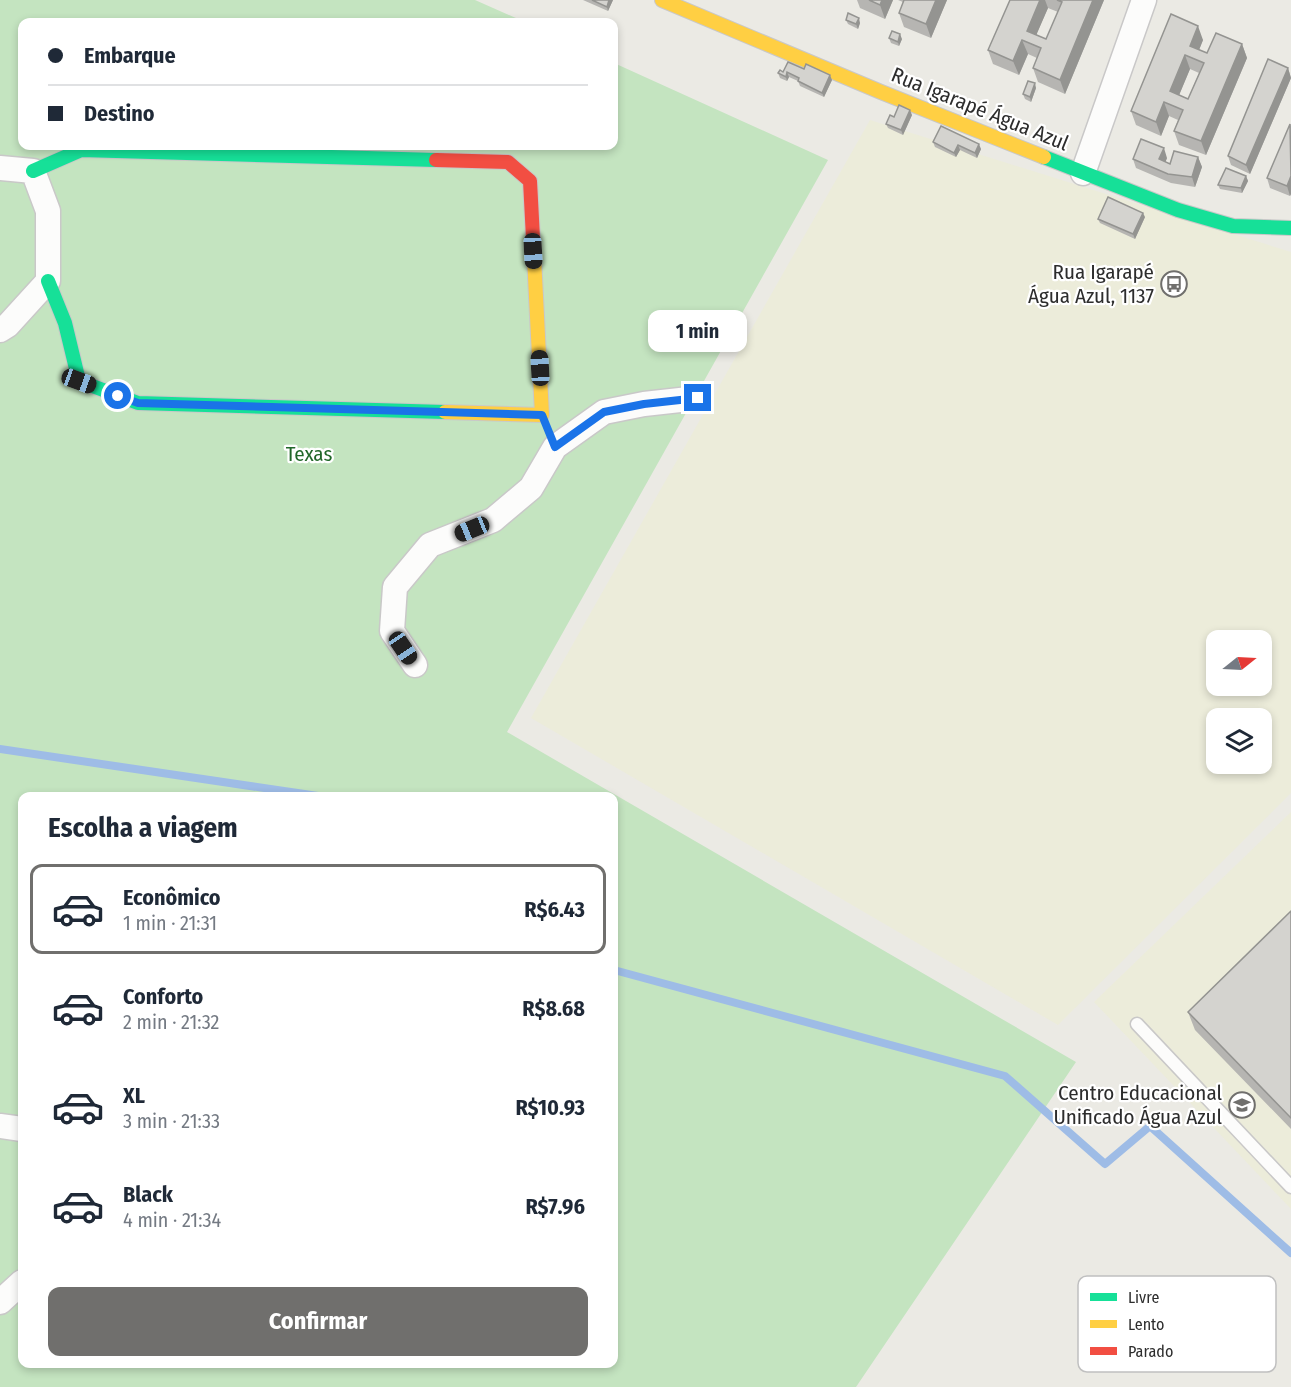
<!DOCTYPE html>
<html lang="pt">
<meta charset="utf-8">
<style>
body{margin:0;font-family:"Fira Sans Condensed",sans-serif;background:#f6f6f7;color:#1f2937;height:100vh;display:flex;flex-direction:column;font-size:22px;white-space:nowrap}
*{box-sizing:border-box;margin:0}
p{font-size:20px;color:#747a83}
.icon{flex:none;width:33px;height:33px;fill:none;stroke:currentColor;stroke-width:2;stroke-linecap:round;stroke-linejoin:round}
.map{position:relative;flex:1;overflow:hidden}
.panel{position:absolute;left:18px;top:792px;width:600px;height:576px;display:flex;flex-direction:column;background:#fff;border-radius:12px;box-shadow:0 3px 9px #0003}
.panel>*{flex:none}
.top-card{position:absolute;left:18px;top:18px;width:600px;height:132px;border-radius:12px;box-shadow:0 3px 9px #0003;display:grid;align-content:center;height:132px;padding:0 30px;background:#fff}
.needle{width:39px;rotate:72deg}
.controls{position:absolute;left:1206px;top:630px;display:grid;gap:12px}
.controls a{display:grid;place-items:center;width:66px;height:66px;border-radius:12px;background:#fff;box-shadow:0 3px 9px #0003;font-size:30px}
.end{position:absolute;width:27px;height:27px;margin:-14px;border:8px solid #1a73e8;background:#fff;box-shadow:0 0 0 3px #fff}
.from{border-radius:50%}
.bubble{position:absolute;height:42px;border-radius:12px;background:#fff;box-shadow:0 3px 9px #0003;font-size:20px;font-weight:700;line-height:42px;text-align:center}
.car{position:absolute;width:18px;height:36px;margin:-18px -9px;border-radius:8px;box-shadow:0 0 4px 2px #0007;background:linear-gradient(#222 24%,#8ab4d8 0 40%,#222 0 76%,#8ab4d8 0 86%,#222 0)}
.top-card b{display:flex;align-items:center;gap:21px;height:57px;font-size:22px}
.top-card b+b{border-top:2px solid #e0e1e3}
.top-card i{width:15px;height:15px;background:#1f2937}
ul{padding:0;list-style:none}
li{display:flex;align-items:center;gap:18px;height:90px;margin:0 12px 9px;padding:0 18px;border:3px solid transparent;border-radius:12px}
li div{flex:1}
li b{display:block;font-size:22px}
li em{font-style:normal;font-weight:700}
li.current{border-color:#706f6d}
li>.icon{width:54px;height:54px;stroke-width:1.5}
h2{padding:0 30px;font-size:27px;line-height:72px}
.action{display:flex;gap:12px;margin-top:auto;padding:12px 30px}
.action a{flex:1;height:69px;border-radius:12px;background:#706f6d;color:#fff;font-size:24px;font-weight:700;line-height:69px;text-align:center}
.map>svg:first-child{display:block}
.education{fill:#ececda;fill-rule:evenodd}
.green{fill:#c4e4c0;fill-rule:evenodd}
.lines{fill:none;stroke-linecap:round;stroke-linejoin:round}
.stream{stroke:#9ebce6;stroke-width:8}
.lane-casing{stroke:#c9c8c8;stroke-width:15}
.street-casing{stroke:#c9c8c8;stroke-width:27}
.fast-casing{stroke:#c9c8c8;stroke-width:16}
.slow-casing{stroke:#c9c8c8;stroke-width:16}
.jam-casing{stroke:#c9c8c8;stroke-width:16}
.lane{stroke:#fcfcfb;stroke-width:12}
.street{stroke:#fcfcfb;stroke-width:24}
.fast{stroke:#16e098;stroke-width:14}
.slow{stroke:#ffcf43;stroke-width:14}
.jam{stroke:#f24e42;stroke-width:14}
.wall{fill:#b6b5b2;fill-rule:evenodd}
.shaded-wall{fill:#949491}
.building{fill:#d4d3cf;stroke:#949491;stroke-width:1.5;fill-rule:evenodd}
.route{stroke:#1a73e8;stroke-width:8}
.labels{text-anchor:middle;stroke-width:4.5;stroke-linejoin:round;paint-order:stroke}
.street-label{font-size:21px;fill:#2d2d2d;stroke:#fff}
.poi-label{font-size:21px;fill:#2d2d2d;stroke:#fff;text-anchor:end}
.park-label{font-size:21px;fill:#216729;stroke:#fff}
.key{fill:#fff;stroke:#c0c0c0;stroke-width:1.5}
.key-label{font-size:16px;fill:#2d2d2d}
</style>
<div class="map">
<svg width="1291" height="1387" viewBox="0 0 1291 1387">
<rect width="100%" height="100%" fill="#ebeae4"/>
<path class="education" d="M870 120 1291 252V793L1058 1025 531 718ZM1216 640H1262V686H1216ZM1216 718H1262V764H1216Z
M1291 812V1209L1094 1002Z"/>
<path class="green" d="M0 0H475L525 22H22V146H614V63L828 160 507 732 1076 1062 856 1387H0ZM22 796H614V1364H22Z"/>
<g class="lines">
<path class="stream" d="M0 749 318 796
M614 970 1005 1076 1105 1164 1150 1126 1291 1253"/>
<g class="lane-casing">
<path id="lane" d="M1137 1024 1291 1187"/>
</g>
<g class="street-casing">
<path id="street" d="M0 168 33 171 48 211V281L8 325 0 330
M1083 173 1144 0
M415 665 392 631 395 587 430 545 493 520 531 488 555 447 604 412 644 404 698 398
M0 1126 22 1129
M0 1302 22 1282"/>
</g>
<g class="fast-casing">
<path id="fast" d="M1044 157 1178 210 1233 226 1291 228
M33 171 81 150 436 160
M48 281 65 323 79 381 138 403 445 412"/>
</g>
<g class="slow-casing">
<path id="slow" d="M662 0 881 92 1044 157
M445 412 542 415 534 257"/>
</g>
<g class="jam-casing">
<path id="jam" d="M436 160 508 162 530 181 534 257"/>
</g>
<use href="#lane" class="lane"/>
<use href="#street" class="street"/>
<use href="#fast" class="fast"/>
<use href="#slow" class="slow"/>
<use href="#jam" class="jam"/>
</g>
<path class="wall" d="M583 0H613L608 11Z
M857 0H893L885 19 860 8Z
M898 0H947L931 38 904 27 899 13 903 2Z
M1010 0H1104L1065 94 1038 82 1033 68 1037 58 1028 54 1019 75 993 64 988 50ZM1048 8 1058 12 1046 39 1036 35Z
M1171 14 1203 40 1199 50 1207 53 1242 44 1247 58 1206 155 1179 145 1174 131 1178 120 1169 116 1161 136 1136 125 1131 111ZM1190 69 1199 73 1188 99 1179 95Z
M846 20 860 23 858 29 848 24Z
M889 38 902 39 899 46 891 43Z
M1288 68 1291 78 1250 174 1231 165 1228 156Z
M804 69 832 80 824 97 800 86 798 81 789 77 787 81 780 78 778 73Z
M1036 88 1031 102 1025 99 1023 94Z
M912 115 903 135 888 128 886 124 894 117Z
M1291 124V194L1290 196 1270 188 1267 178Z
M941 126 981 149 977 158 960 150 956 157 935 147 933 142Z
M1198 157 1202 167 1195 187 1171 183 1136 168 1133 159 1167 158 1165 162 1170 164Z
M1246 176 1248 181 1242 193 1220 189 1218 185Z
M1145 217 1135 239 1100 223 1098 219Z
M1291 911V1129L1195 1030 1188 1012Z"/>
<path class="shaded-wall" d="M609 0H613L608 11 607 7Z
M882 0H893L885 19 880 5Z
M936 0H947L931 38 926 24Z
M1040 0H1045L1048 8 1032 45 1027 31Z
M1093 0H1104L1065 94 1060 80Z
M859 18 860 23 858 29 856 24Z
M1198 26 1203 40 1195 60 1190 46Z
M900 34 902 39 899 46 898 42Z
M1022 40 1028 54 1019 75 1013 61Z
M1242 44 1247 58 1206 155 1201 141Z
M1185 55 1190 69 1175 105 1170 91Z
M1288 68 1291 78 1250 174 1246 165Z
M787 72 789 77 787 81 786 77Z
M830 75 832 80 824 97 822 93Z
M1035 83 1036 88 1031 102 1030 97Z
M1164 102 1169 116 1161 136 1156 122Z
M910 110 912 115 903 135 901 130Z
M979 144 981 149 977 158 975 153Z
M958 145 960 150 956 157 954 153Z
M1164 148 1167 158 1163 169 1159 159Z
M1198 157 1202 167 1195 187 1192 177Z
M1246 176 1248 181 1242 193 1241 188Z
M1291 176V194L1290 196 1287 186Z
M1143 213 1145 217 1135 239 1133 234Z"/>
<path class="building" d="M592 0H609L607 7Z
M869 0H882L880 5Z
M904 0H936L926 24 899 13Z
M1010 0H1040L1027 31 1046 39 1062 2 1057 0H1093L1060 80 1033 68 1041 48 1022 40 1013 61 988 50Z
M848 13 859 18 856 24 846 20Z
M1171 14 1198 26 1190 46 1207 53 1216 33 1242 44 1201 141 1174 131 1183 110 1164 102 1156 122 1131 111ZM1185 55 1204 63 1188 99 1170 91Z
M892 31 900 34 898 42 889 38Z
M1268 59 1288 68 1246 165 1228 156Z
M788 62 804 69 806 64 830 75 822 93 798 81 799 78 787 72 786 77 778 73 780 70 783 72Z
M1028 81 1035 83 1030 97 1023 94Z
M899 105 910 110 901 130 886 124 890 115 894 117Z
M1290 124 1291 176 1287 186 1267 178Z
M941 126 979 144 975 153 958 145 954 153 933 142Z
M1141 139 1164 148 1159 159 1170 164 1174 151 1198 157 1192 177 1168 174 1133 159Z
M1226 168 1246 176 1241 188 1218 185Z
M1108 197 1143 213 1133 234 1098 219Z
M1291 911V1118L1188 1012Z"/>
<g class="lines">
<path class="route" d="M118 396 138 403 542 415 555 447 604 412 644 404 698 398"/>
</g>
<defs>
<g id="bus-ring" transform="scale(1.35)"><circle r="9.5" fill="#fff" stroke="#706f6d" stroke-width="1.5"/><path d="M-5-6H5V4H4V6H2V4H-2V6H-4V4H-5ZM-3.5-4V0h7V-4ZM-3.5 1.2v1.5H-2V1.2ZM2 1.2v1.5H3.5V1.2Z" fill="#706f6d"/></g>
<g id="school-ring" transform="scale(1.35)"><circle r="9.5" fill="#fff" stroke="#706f6d" stroke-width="1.5"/><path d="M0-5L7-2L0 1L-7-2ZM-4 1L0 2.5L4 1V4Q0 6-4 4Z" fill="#706f6d"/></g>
</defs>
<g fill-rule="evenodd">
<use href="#bus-ring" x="1174" y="284"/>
<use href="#school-ring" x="1242" y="1105"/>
</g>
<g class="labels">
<g class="street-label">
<text transform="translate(980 109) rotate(22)" y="7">Rua Igarapé Água Azul</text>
</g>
<g class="poi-label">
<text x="1154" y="279">Rua Igarapé<tspan x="1154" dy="24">Água Azul, 1137</tspan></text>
<text x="1222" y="1100">Centro Educacional<tspan x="1222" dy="24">Unificado Água Azul</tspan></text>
</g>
<g class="park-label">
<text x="309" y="461">Texas</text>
</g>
</g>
<rect x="1078" y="1276" width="198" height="96" rx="9" class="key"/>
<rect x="1090" y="1293" width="27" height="8" fill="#16e098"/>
<rect x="1090" y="1320" width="27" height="8" fill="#ffcf43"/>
<rect x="1090" y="1347" width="27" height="8" fill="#f24e42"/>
<g class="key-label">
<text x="1128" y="1303">Livre</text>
<text x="1128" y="1330">Lento</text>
<text x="1128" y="1357">Parado</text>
</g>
</svg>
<div class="controls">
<a><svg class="needle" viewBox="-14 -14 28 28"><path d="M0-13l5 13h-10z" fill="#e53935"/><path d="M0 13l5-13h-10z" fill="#747a83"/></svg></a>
<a><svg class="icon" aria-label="layers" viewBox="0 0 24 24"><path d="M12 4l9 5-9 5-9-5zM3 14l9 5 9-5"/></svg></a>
</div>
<i class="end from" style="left:118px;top:396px"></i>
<i class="end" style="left:698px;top:398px"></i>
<div class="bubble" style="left:648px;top:310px;width:99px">1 min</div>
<i class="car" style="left:533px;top:251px;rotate:177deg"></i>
<i class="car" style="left:540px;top:368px;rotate:357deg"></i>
<i class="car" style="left:79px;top:381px;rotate:110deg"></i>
<i class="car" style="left:472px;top:529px;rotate:248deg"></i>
<i class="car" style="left:403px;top:648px;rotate:146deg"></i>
<div class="top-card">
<b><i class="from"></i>Embarque</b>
<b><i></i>Destino</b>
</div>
<section class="panel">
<h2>Escolha a viagem</h2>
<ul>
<li class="current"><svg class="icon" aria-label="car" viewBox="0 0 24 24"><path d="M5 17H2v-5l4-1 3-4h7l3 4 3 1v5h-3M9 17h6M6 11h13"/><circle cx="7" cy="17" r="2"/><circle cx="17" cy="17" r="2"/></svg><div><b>Econômico</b><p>1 min · 21:31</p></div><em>R$6.43</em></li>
<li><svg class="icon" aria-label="car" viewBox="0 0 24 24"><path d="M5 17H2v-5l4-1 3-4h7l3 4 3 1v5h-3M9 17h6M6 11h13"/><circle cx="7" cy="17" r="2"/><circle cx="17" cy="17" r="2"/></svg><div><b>Conforto</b><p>2 min · 21:32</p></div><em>R$8.68</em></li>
<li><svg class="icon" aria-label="car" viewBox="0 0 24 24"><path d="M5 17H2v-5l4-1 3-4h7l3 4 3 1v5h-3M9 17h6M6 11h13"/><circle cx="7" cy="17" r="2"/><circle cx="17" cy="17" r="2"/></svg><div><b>XL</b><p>3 min · 21:33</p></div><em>R$10.93</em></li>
<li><svg class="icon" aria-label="car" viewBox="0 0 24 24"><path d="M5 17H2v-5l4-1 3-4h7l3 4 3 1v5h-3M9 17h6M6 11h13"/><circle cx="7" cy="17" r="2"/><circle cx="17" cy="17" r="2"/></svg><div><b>Black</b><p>4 min · 21:34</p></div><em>R$7.96</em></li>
</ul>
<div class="action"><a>Confirmar</a></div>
</section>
</div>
